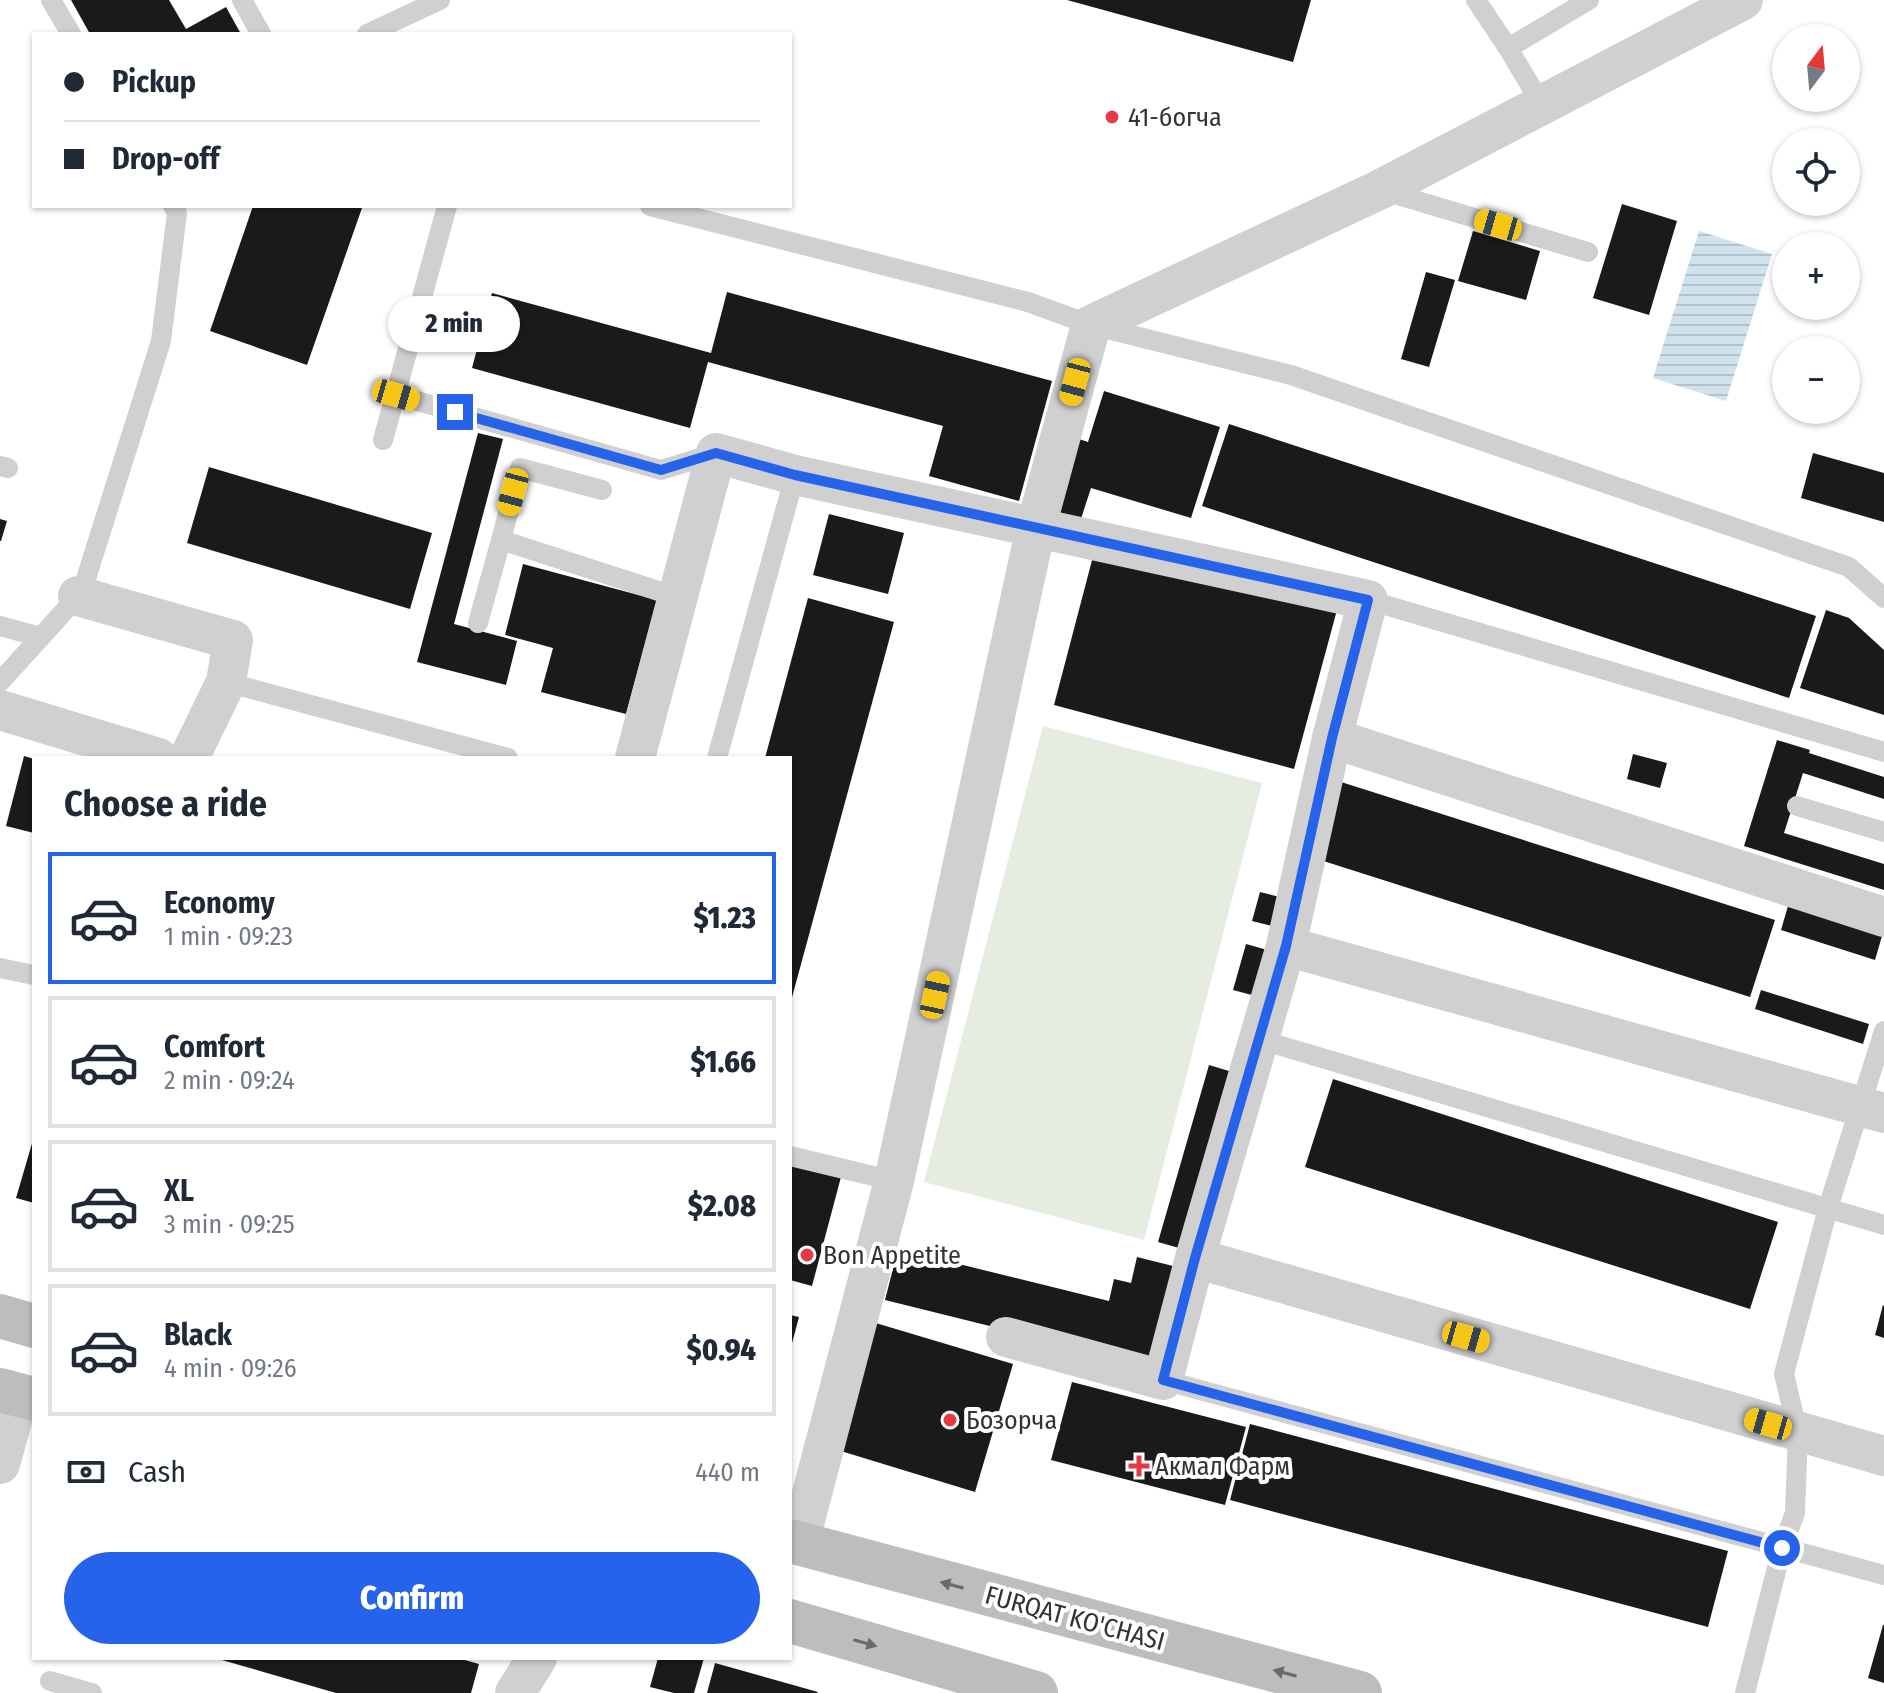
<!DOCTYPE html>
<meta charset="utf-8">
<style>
body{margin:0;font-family:"Fira Sans Condensed",sans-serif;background:#f2f2f3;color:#1f2937;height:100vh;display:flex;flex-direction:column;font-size:30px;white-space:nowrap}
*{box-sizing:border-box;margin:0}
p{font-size:26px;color:#747a83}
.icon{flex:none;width:44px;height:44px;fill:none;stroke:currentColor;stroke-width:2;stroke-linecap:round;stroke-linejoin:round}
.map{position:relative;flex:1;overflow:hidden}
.panel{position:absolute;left:32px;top:756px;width:760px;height:904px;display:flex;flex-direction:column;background:#fff;border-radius:0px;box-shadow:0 2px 6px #0004}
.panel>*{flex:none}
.banner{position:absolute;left:32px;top:32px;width:760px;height:176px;border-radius:0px;box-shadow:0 2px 6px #0004;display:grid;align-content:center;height:176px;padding:0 32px;background:#fff}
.needle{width:52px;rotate:16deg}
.tools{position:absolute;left:1772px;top:24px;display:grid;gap:16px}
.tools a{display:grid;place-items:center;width:88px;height:88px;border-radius:50%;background:#fff;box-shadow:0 2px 6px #0004;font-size:40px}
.end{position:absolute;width:36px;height:36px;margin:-18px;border:10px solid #2563eb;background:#fff;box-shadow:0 0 0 4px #fff}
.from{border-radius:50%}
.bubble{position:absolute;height:56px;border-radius:28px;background:#fff;box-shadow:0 2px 6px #0004;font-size:26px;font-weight:800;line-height:56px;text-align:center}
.car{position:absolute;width:24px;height:48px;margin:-24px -12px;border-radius:10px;box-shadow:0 0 6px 2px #0007;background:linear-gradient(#f5c518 24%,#345 0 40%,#f5c518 0 76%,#345 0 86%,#f5c518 0)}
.banner b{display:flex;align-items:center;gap:28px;height:76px;font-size:30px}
.banner b+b{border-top:2px solid #e0e1e3}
.banner i{width:20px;height:20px;background:#1f2937}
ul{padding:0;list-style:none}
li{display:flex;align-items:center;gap:24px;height:132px;margin:0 16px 12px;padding:0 16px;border:4px solid #e0e1e3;border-radius:0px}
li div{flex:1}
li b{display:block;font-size:30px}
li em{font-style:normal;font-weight:800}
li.selected{border-color:#2563eb}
li>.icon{width:72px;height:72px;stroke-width:1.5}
h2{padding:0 32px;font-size:36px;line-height:96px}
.pay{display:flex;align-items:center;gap:20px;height:88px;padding:0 32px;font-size:30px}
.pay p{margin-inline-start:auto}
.cta{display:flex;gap:16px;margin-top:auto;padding:16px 32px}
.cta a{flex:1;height:92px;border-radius:48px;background:#2563eb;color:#fff;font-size:32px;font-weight:800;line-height:92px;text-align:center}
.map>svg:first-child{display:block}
.pitch{fill:#e6ecdf}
.water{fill:url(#water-rules)}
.building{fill:#1a1a1a}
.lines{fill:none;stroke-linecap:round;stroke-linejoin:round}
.lane{stroke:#d0d0d0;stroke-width:20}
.street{stroke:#d0d0d0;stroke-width:40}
.secondary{stroke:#bdbdbd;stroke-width:44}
.oneway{fill:#6a6a6a}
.route{stroke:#2563eb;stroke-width:10}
.poi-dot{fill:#e63946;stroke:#fff;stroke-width:3}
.labels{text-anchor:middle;stroke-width:8;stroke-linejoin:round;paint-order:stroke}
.poi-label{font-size:26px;fill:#333;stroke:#fff;text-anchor:start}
.street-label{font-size:26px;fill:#333;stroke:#fff}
</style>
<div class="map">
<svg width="1884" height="1693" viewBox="0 0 1884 1693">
<defs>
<pattern id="water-rules" width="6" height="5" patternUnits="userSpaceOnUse" patternTransform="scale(2)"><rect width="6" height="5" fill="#cfe2ee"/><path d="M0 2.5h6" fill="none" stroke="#b2c2cd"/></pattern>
</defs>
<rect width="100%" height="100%" fill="#fff"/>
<path class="pitch" d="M1043 726 1262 783 1144 1240 924 1182Z"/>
<path class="water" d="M1699 231 1772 254 1726 401 1653 378Z"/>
<path class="building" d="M71 0H169L186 29 226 7 241 34H90Z
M1067 0H1311L1293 62Z
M1622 204 1677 221 1649 315 1593 298Z
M253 206 362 208 307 365 210 331Z
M1473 231 1540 251 1526 300 1458 281Z
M1426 272 1455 280 1429 367 1401 359Z
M727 292 1052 381 1019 501 929 476 943 426 708 362 690 428 472 368 492 293 711 353Z
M1104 391 1220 427 1191 518 1091 488 1079 525 1045 515 1070 436 1088 442Z
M1229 424 1816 616 1789 698 1202 506Z
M478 433 503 439 454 624 517 641 506 685 417 662Z
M1813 453 1884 473V522L1801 498Z
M209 467 432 533 410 609 187 543Z
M829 514 904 533 888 594 813 575Z
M0 519 7 521 1 541H0Z
M1096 545 1337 610 1294 769 1054 705Z
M523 564 657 600 626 714 541 692 553 648 505 635Z
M808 598 894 622 791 1001 790 758H765Z
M1826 610 1849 618 1884 650V715L1800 688Z
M1777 740 1810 750 1809 753 1884 777V799L1803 773 1784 833 1884 864V890L1744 846Z
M1633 754 1667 763 1660 788 1627 779Z
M24 756 34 759V833L6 826Z
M1338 781 1775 920 1750 997 1314 858Z
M1260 892 1291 900 1284 929 1252 921Z
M1788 906 1882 936 1875 960 1781 930Z
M1246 944 1275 952 1263 998 1233 990Z
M1761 990 1869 1024 1863 1044 1755 1009Z
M1209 1065 1229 1071 1179 1248 1158 1242Z
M1333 1079 1778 1222 1750 1309 1305 1167Z
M33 1140H34V1203L16 1198Z
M790 1163 841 1177 812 1286 790 1280Z
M898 1249 1109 1301 1114 1279 1131 1283 1137 1257 1177 1267 1147 1365 885 1300Z
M1883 1305 1884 1306V1338L1875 1335Z
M790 1315 799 1317 791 1347H790Z
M869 1321 1013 1364 975 1492 831 1448Z
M1072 1382 1246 1427 1225 1505 1051 1460Z
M1250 1424 1728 1551 1708 1627 1230 1500Z
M1883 1625H1884V1683L1868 1678Z
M215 1658H458L479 1664 471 1693H336Z
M658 1658H704L694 1693H674L650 1687Z
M715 1663 818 1692 817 1693H707Z"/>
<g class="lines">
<path class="lane" d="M51 0 71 34
M242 0 261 34
M1476 0 1508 48
M367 34 440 0
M1542 105 1508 48 1589 0
M1381 190 1588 252
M650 206 1028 302 1091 325 1291 375 1849 567 1884 598
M396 395 661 470 716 453
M383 440 447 206
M0 466 8 468
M501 540 520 468 602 490
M1368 600 1884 752
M478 623 501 540 677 597
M0 626 40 637
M0 682 78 596 84 585 161 341 177 213 173 206
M226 682 508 758
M717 758 795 475
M1797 806 1884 832
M0 968 34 975
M1258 1039 1884 1225
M790 1156 894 1181
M1163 1380 1884 1575
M50 1681 92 1693
M1745 1693 1782 1548 1795 1513 1798 1433 1784 1374 1828 1208 1884 1031"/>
<path class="street" d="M78 596 233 640 226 682 189 758
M0 710 158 758
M1332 738 1884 917
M635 758 716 453 795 475 1368 600 1332 738 1286 946 1195 1258 1163 1380 1006 1337
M1286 946 1884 1113
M1195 1258 1884 1456
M0 1464 19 1395
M799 1543 894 1181 1036 527 1091 325 1379 190 1743 0
M515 1693 537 1658"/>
<path class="secondary" d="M0 1316 34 1326
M0 1390 34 1399
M790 1541 1360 1693
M790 1621 1036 1693"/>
</g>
<defs><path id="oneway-solid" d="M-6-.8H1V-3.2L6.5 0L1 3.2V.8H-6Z" transform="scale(2)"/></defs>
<g class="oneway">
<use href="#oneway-solid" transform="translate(952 1585) rotate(-165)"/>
<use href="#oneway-solid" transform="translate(865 1643) rotate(16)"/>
<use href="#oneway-solid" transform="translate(1285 1673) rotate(-165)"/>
</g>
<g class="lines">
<path class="route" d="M455 412 661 470 716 453 795 475 1368 600 1332 738 1286 946 1195 1258 1163 1380 1782 1548"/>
</g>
<g class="poi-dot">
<circle cx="1112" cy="117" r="8"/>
<circle cx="807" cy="1255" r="8"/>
<circle cx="950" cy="1420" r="8"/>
<path d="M1135 1454h8v8h8v8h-8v8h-8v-8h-8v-8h8z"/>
</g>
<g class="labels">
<g class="poi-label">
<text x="1128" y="126">41-богча</text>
<text x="823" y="1264">Bon Appetite</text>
<text x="966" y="1429">Бозорча</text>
<text x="1155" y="1475">Акмал Фарм</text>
</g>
<g class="street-label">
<text transform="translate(1075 1618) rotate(15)" y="9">FURQAT KO'CHASI</text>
</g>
</g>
</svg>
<div class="tools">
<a><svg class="needle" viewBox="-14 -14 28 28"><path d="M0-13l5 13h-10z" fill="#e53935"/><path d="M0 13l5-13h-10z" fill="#747a83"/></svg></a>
<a><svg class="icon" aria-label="locate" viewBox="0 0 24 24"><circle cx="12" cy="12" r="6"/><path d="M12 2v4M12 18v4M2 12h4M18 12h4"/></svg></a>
<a>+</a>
<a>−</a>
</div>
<i class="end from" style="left:1782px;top:1548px"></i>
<i class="end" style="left:455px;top:412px"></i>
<div class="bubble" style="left:388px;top:296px;width:132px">2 min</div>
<i class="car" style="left:1498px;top:225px;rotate:286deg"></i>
<i class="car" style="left:1075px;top:382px;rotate:195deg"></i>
<i class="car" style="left:396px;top:395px;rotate:106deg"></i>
<i class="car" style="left:513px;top:492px;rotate:195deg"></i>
<i class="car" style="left:935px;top:995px;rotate:12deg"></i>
<i class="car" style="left:1466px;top:1337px;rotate:106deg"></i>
<i class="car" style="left:1768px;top:1424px;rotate:286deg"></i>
<div class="banner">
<b><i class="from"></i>Pickup</b>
<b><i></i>Drop-off</b>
</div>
<section class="panel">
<h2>Choose a ride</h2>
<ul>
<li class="selected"><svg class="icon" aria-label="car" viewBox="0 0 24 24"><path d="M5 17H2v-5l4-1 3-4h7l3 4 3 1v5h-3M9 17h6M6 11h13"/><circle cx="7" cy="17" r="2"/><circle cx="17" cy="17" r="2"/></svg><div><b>Economy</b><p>1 min · 09:23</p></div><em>$1.23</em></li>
<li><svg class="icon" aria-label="car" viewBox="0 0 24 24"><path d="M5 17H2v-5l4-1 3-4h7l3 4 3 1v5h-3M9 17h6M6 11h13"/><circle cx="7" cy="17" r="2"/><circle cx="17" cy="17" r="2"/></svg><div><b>Comfort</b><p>2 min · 09:24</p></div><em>$1.66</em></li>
<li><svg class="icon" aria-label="car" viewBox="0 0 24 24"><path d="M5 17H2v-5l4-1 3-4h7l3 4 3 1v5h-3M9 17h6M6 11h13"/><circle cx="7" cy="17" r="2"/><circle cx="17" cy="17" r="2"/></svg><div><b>XL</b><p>3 min · 09:25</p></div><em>$2.08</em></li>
<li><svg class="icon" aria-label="car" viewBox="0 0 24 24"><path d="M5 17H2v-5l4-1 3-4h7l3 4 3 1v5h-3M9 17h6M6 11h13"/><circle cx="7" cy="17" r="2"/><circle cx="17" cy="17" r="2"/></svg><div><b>Black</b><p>4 min · 09:26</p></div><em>$0.94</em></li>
</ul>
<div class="pay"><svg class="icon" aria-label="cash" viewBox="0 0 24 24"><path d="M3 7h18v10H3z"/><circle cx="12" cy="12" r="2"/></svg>Cash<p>440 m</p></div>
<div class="cta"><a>Confirm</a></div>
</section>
</div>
